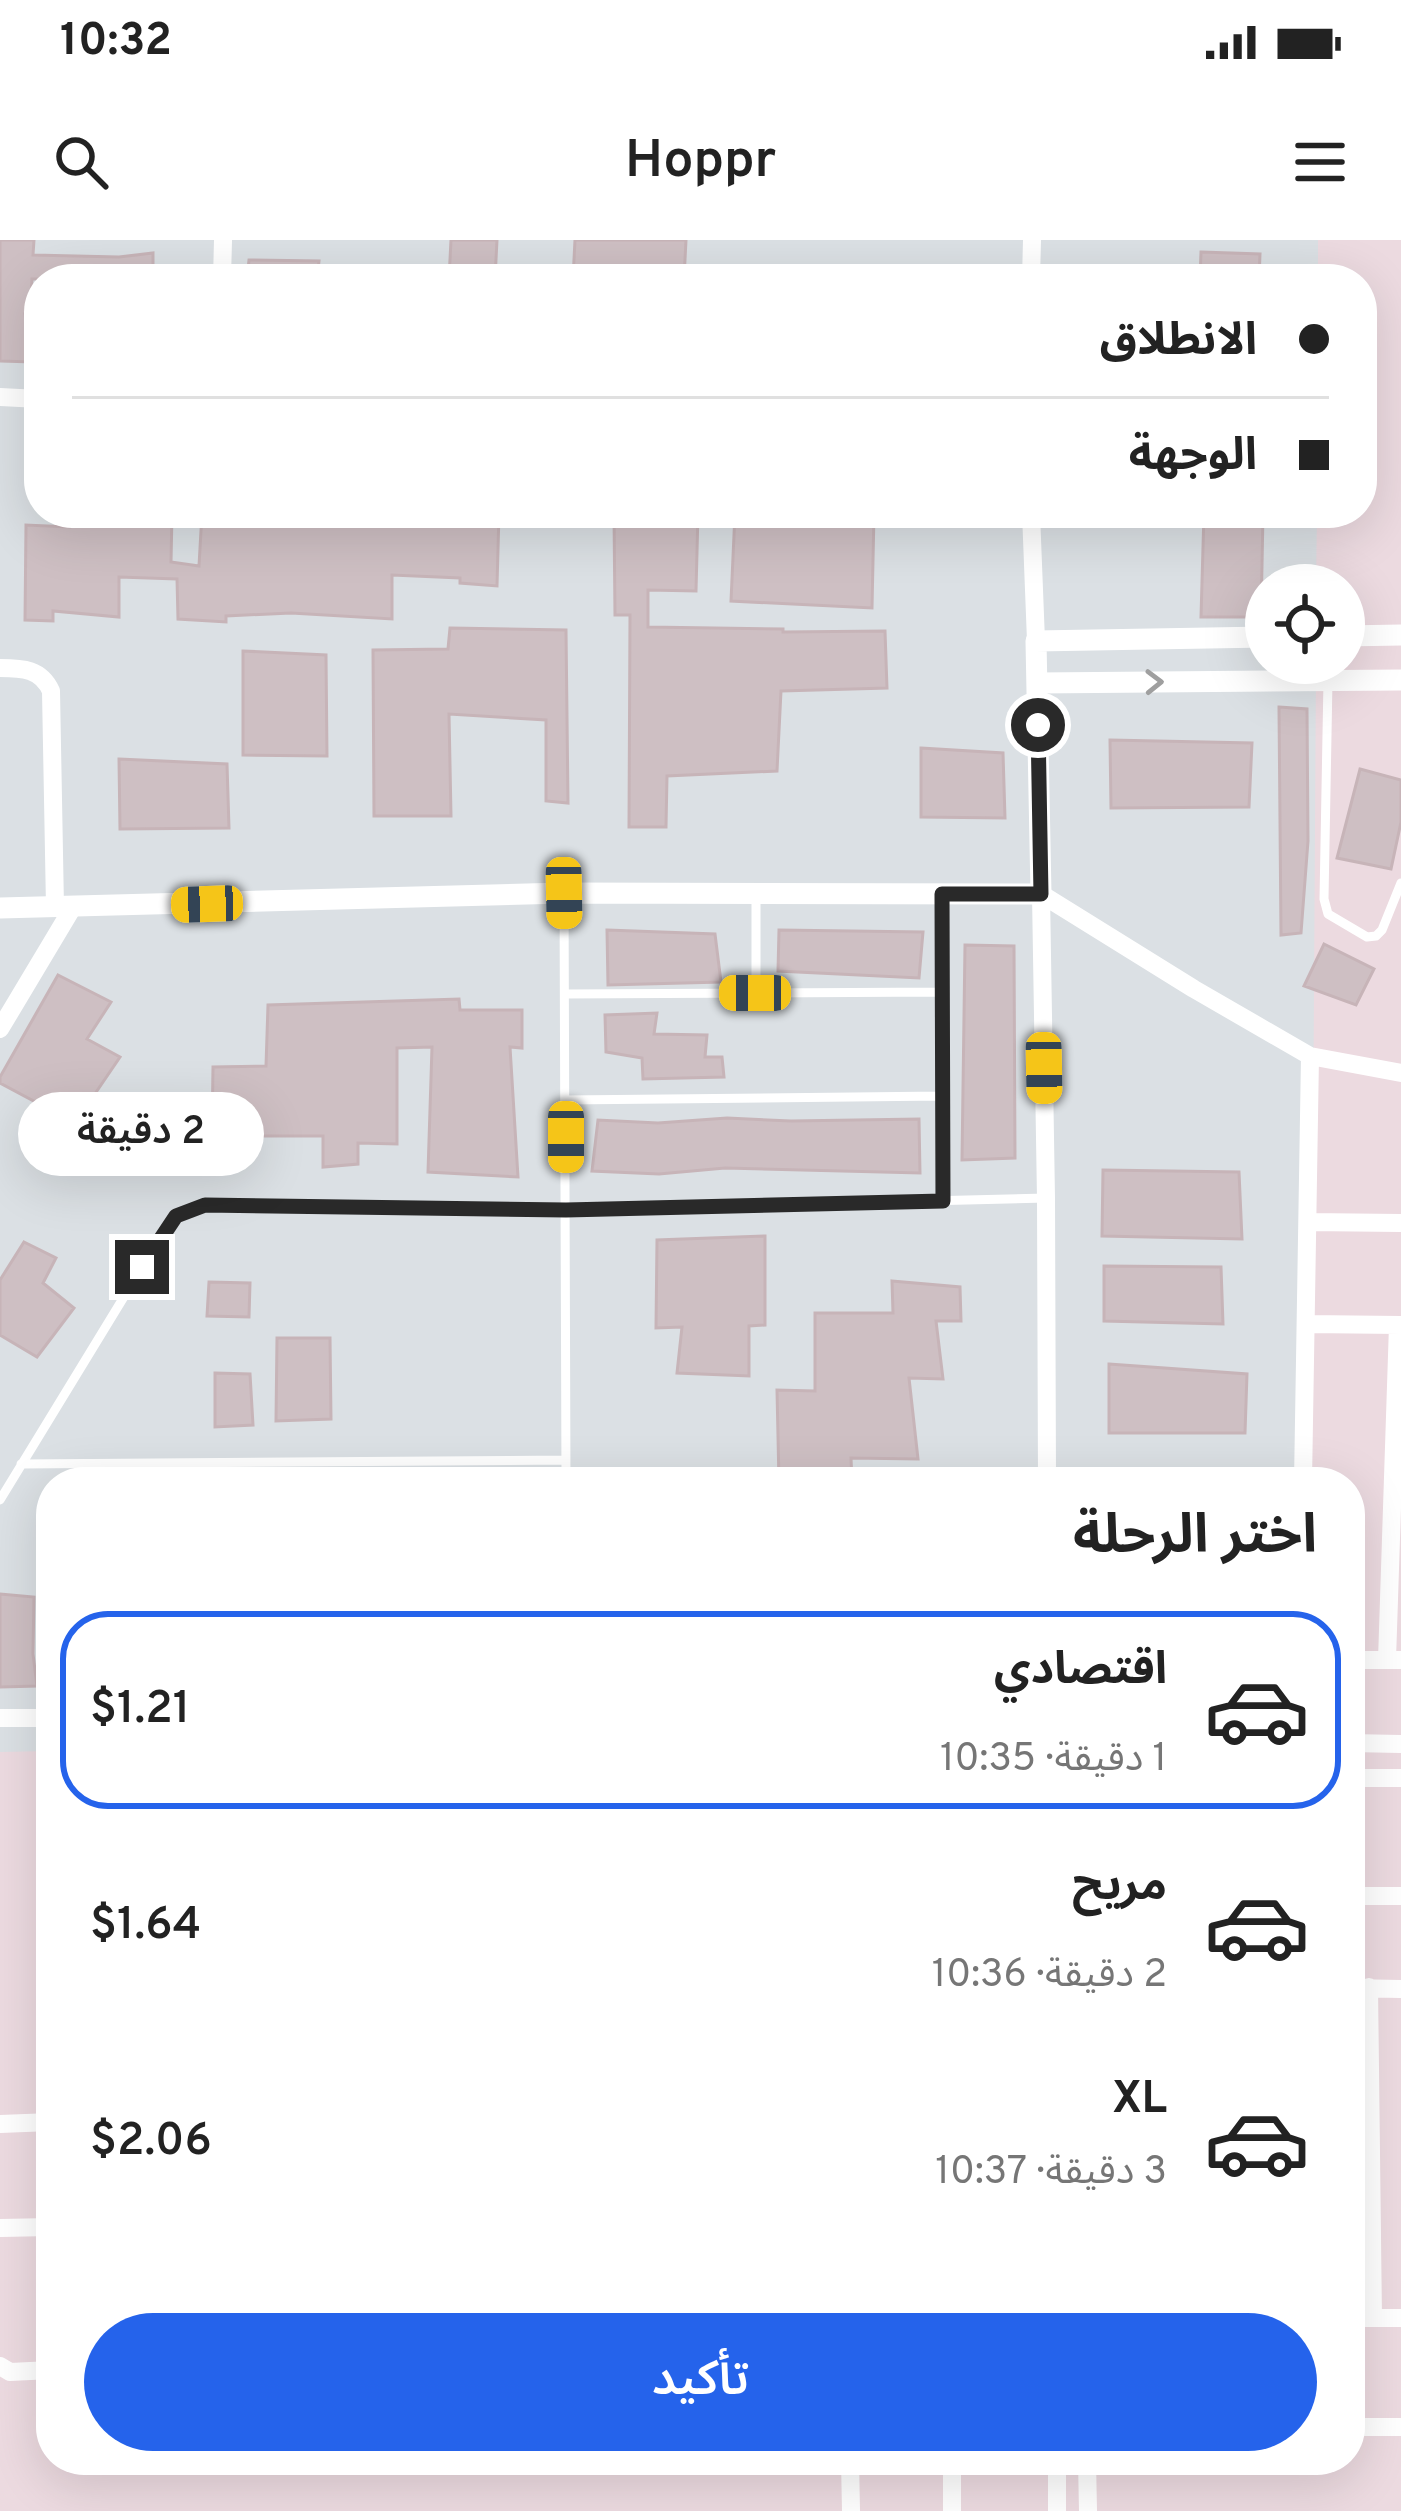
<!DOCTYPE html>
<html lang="ar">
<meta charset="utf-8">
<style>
body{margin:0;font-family:Overpass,"Noto Sans Arabic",sans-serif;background:#f2f2f2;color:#222;direction:rtl;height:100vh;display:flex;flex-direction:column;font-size:45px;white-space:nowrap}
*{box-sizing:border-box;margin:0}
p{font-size:39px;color:#767676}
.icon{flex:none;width:66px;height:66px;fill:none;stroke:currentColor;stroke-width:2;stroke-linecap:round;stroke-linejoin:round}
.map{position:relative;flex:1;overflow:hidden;direction:ltr}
.sheet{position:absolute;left:36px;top:1227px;width:1329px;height:1008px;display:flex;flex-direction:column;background:#fff;border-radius:48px;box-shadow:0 12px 48px #0002;direction:rtl}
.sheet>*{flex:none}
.banner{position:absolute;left:24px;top:24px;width:1353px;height:264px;border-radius:48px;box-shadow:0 12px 48px #0002;direction:rtl;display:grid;align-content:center;height:264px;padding:0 48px;background:#fff}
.controls{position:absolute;left:1245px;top:324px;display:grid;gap:24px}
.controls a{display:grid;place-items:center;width:120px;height:120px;border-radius:50%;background:#fff;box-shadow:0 12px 48px #0002;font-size:60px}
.end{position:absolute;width:54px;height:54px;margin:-27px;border:15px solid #292929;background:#fff;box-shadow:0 0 0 6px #fff}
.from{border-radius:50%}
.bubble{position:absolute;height:84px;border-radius:42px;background:#fff;box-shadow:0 12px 48px #0002;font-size:39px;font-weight:600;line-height:84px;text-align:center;direction:rtl}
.car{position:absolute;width:36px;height:72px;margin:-36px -18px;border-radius:15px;box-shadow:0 0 9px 3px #0007;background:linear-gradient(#f5c518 24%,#345 0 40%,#f5c518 0 76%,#345 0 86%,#f5c518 0)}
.banner b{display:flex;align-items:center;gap:42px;height:114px;font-size:45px}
.banner b+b{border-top:3px solid #e0e0e0}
.banner i{width:30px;height:30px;background:#222}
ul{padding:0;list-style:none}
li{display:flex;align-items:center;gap:36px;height:198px;margin:0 24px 18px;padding:0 24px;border:6px solid transparent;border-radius:48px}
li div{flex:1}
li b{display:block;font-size:45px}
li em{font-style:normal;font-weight:600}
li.current{border-color:#2563eb}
li>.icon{width:108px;height:108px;stroke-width:1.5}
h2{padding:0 48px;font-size:54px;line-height:144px}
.primary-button{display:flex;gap:24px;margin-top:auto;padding:24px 48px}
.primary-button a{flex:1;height:138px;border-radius:72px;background:#2563eb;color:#fff;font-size:48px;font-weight:600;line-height:138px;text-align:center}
.status{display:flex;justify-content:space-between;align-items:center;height:84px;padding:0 60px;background:#fff;direction:ltr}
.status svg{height:33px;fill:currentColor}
header{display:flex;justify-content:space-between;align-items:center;height:156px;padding:0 48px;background:#fff;font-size:54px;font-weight:600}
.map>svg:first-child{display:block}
.industrial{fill:#dbe0e4}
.building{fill:#cebfc3;stroke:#c7b4b8;stroke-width:3}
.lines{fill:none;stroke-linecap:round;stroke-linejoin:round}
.service{stroke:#fff;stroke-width:9}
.minor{stroke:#fff;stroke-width:18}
.tertiary{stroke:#fff;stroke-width:21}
.oneway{stroke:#9f9f9f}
.route{stroke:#292929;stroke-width:15}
</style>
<div class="status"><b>10:32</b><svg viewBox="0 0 49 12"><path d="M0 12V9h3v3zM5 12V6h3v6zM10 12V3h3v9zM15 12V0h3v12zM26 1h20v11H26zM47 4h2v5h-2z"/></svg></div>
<header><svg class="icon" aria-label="menu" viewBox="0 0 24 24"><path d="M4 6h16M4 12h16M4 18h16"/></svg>Hoppr<svg class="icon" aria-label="search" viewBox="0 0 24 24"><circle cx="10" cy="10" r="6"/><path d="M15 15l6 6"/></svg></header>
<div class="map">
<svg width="1401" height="2271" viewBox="0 0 1401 2271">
<rect width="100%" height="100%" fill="#ecdae0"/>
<path class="industrial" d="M0 0H1318V39H39V273H1317L1316 345H1266V423H1316L1311 1242H51V1511L0 1512Z"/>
<path class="building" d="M0 0H34L33 15 119 17 153 13V39H32L30 74H25L32 122 0 121Z
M451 0H497L495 39H449Z
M575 0H686L684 39H573Z
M1201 12 1260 14 1259 39H1200Z
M249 20 319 21 317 39H247Z
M70 273H172L171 322 199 326 202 273H499L497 346 460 343V338L392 335V379L291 373 226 376V382L178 379 177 339 119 337V377L53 371V381L25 380 26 285 70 287Z
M614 273H698L696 351 648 350V387L783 389V392L885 391 887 448 781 451 777 531 667 536 666 587H629L630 375H615Z
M735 273H874L872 368 731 361Z
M1204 273H1263L1261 377H1201Z
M450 388 566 390 568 563 546 561V480L449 474 451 576H374L373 410 448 409Z
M243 411 326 415 327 516 243 515Z
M1279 467 1307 469 1308 601 1301 693 1281 695Z
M1110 500 1252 503 1249 567 1111 568Z
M921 508 1003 513 1005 578 921 577Z
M119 519 227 524 229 588 120 589Z
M1360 529 1401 540V582L1391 629 1337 618Z
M607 690 715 694 721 742 608 745Z
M779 690 923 692 919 738 778 731Z
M1324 704 1374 729 1356 765 1304 746Z
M965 705 1014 706 1015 918 962 920Z
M58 735 111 762 87 799 120 817 75 883 0 843V837Z
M459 759 460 770H522V808L510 807 518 937 428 932 432 807 397 808V904L358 903V924L323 927V896H212L213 827 266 826 268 765Z
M657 773 654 794 707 795 705 817H722L724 837 643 839 642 818 606 812 605 775Z
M727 878 791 881 919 879 920 933 725 928 659 934 592 931 598 880 658 883Z
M1103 930 1239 932 1242 999 1102 996Z
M765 996V1085L749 1086V1136L677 1133 682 1087 656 1088 657 1000Z
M24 1002 56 1018 43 1043 74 1068 37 1117 0 1095V1040Z
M1104 1026 1221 1027 1223 1084 1104 1081Z
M892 1041 960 1047 961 1081H936L943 1139 909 1138 918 1219 851 1218 852 1242H779L777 1150 815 1151V1073H893Z
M209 1042 250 1043 249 1077 207 1076Z
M277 1098H330L331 1179 276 1181Z
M1109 1124 1247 1134 1245 1193H1109Z
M215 1133 250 1134 253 1185 215 1187Z
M0 1354 34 1357 33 1414 37 1446 0 1447Z"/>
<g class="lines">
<path class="service" d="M1328 440 1324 659 1328 674 1367 697 1376 696 1382 690 1401 643
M564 653 566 1242
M942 654 943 961
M756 753V654
M565 754 942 752
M566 860 943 856
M21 1224 565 1220
M0 1260 166 988 176 976 196 967 566 970 1046 958"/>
<path class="minor" d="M222 39 223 0
M1031 39 1032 0
M0 157 39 159
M1031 273 1036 401
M0 428C23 428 41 429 51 451L55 667
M1041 654 1046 958 1047 1242
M1041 654 1194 749 1310 816 1401 833
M0 789 73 667
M1308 982 1401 983
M1307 1084 1401 1085
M1303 1242 1310 816
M1350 1420H1401
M1387 1420 1398 1085
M0 1478H51
M1350 1503 1401 1504
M1350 1538H1401
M1350 1656H1401
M1369 1747 1373 2078
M1350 1748 1401 1749
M0 1884 51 1882
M0 1988 51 1987
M1350 2078H1401
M0 2126 10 2132 51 2130
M1350 2187H1401
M850 2220 851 2271
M952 2220V2271
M1087 2220 1088 2271
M1057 2271V2220"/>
<path class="tertiary" d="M1344 396 1401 395
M1037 443 1401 440
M0 668 564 653 1041 654 1036 401 1266 397"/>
</g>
<defs><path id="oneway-chevron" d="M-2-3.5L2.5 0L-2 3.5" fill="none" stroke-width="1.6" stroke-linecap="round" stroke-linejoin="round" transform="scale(3)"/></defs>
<use class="oneway" href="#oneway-chevron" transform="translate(1154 442) rotate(-1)"/>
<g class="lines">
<path class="route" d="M142 1027 176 976 205 965 566 970 943 961 942 654H1041L1038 485"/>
</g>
</svg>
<div class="controls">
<a><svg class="icon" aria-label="locate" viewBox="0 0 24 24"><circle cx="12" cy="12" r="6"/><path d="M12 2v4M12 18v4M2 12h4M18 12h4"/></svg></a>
</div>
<i class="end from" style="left:1038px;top:485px"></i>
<i class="end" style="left:142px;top:1027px"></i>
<div class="bubble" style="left:18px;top:852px;width:246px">2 دقيقة</div>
<i class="car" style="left:564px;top:653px;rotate:179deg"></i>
<i class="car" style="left:207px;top:664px;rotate:268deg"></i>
<i class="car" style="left:755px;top:753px;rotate:270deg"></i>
<i class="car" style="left:1044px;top:828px;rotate:179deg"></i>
<i class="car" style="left:566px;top:897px;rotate:180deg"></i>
<div class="banner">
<b><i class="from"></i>الانطلاق</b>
<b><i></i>الوجهة</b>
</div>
<section class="sheet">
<h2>اختر الرحلة</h2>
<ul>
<li class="current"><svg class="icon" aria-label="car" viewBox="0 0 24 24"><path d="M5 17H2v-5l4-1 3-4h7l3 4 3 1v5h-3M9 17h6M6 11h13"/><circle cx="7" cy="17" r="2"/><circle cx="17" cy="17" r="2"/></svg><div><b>اقتصادي</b><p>1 دقيقة · 10:35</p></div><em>$1.21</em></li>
<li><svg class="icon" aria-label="car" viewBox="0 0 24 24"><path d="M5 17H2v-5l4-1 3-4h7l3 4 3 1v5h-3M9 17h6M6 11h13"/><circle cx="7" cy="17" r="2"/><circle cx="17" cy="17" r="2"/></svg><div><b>مريح</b><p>2 دقيقة · 10:36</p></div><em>$1.64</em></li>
<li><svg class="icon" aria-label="car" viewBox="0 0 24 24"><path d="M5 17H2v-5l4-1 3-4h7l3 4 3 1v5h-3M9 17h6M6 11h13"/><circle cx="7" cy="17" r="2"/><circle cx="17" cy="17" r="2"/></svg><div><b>XL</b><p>3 دقيقة · 10:37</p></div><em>$2.06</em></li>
</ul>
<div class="primary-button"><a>تأكيد</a></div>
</section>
</div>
